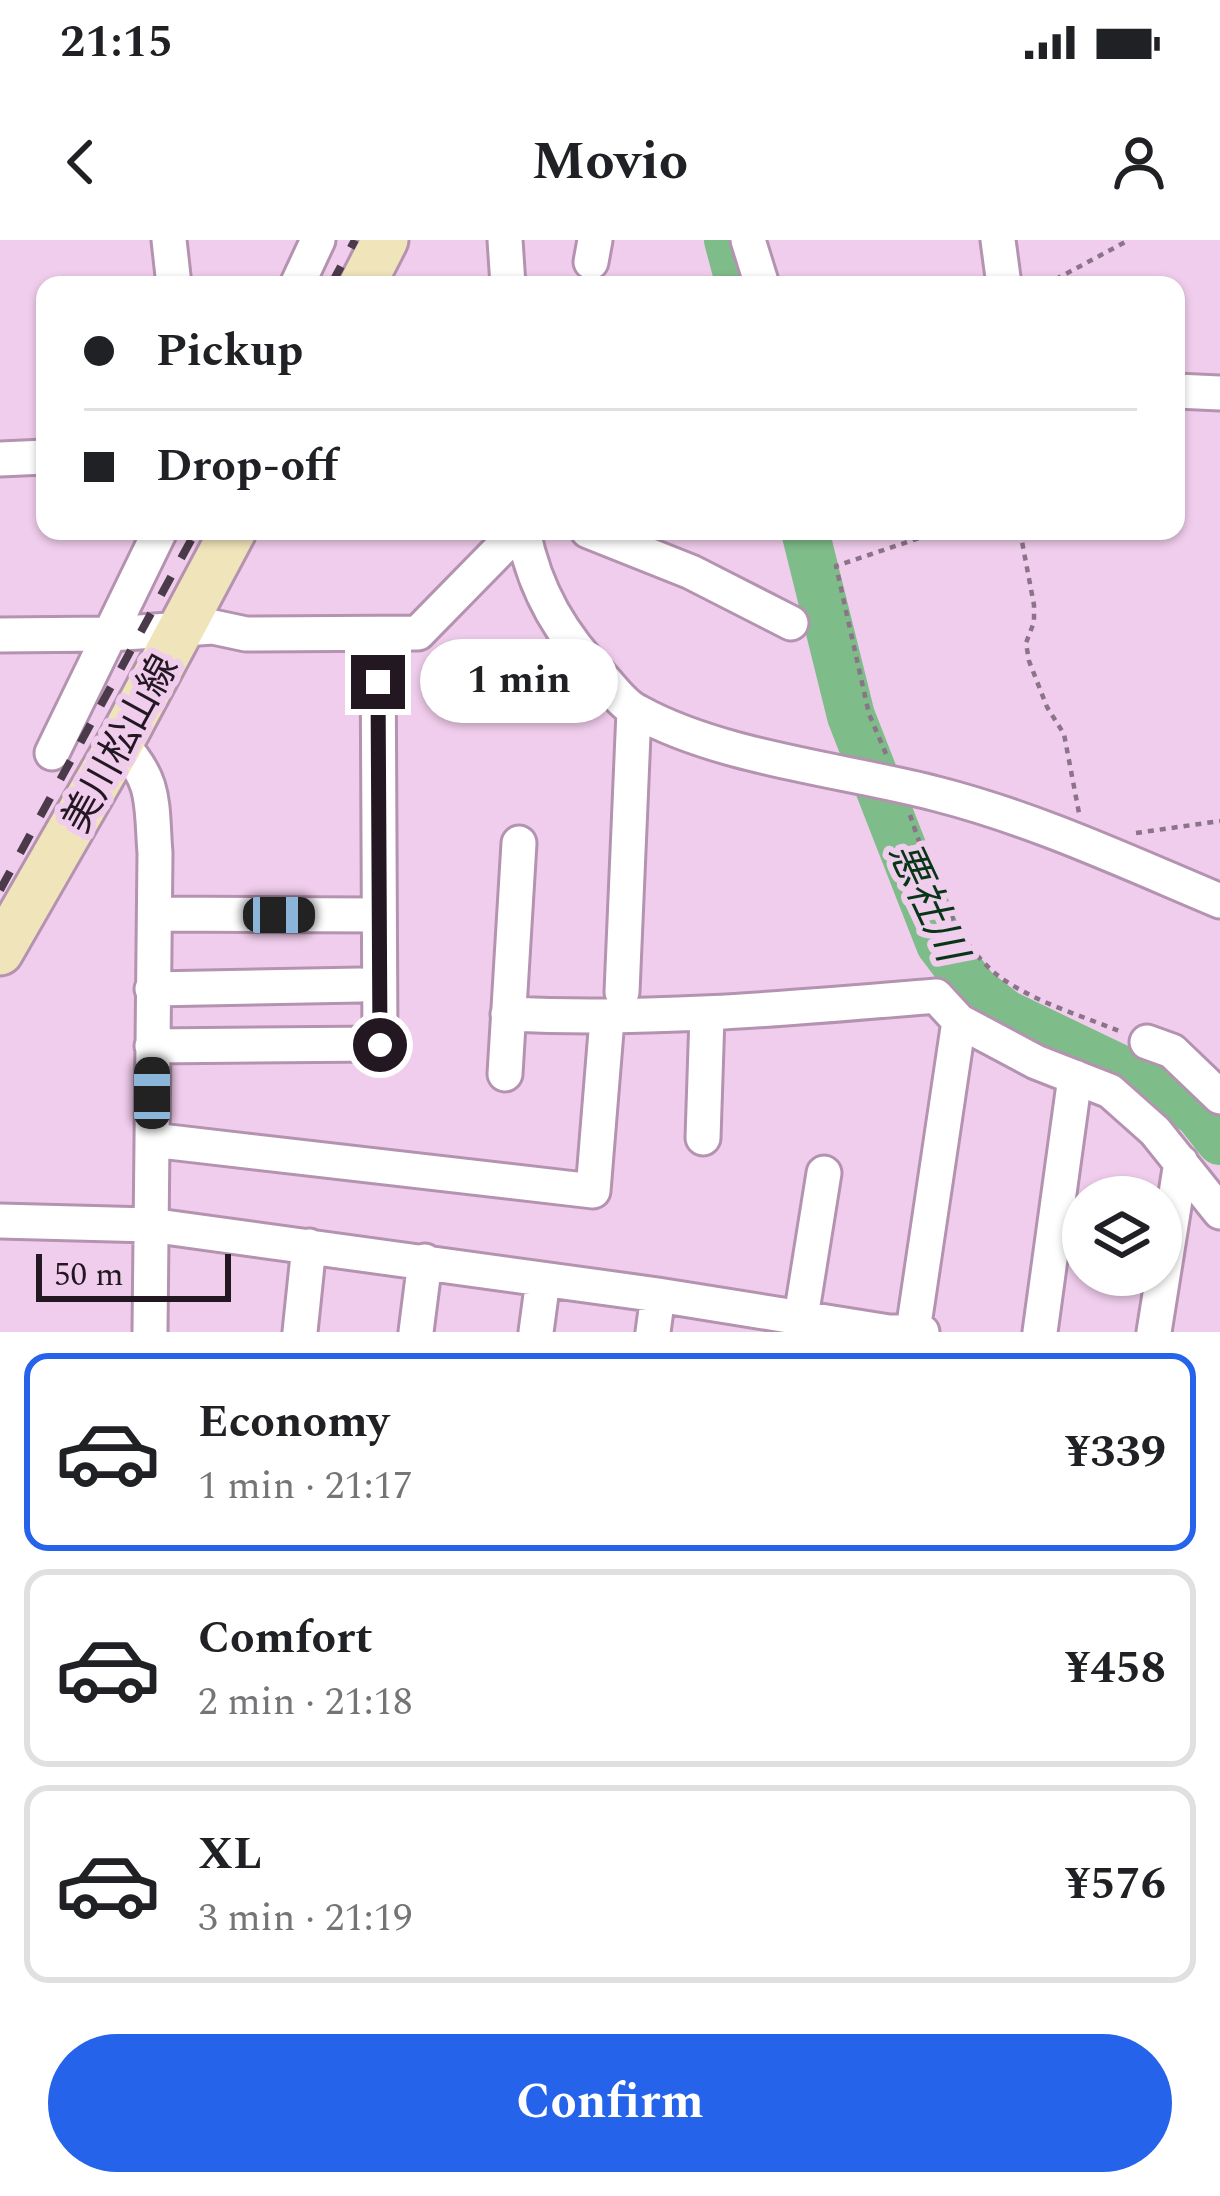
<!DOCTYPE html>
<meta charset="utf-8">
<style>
body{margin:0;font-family:Spectral,"Noto Sans JP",serif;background:#f2f2f2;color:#202124;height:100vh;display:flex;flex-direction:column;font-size:45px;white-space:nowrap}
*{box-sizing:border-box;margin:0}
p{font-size:39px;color:#757577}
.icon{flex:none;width:66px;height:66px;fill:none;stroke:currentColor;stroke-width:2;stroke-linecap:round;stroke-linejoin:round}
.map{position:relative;height:1092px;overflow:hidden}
.panel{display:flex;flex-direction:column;background:#fff;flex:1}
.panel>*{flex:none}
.hud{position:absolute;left:36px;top:36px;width:1149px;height:264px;border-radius:24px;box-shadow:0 3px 9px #0004;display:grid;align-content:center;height:264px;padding:0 48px;background:#fff}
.buttons{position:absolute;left:1062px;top:936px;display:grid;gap:24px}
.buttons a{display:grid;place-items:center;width:120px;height:120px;border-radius:50%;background:#fff;box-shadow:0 3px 9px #0004;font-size:60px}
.scale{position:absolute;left:36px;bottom:30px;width:195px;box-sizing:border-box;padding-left:12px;border:6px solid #231722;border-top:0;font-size:33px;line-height:42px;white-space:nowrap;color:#231722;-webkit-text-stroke:9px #f0cdec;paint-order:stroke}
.end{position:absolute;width:54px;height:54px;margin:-27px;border:15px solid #231722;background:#fff;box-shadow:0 0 0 6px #fff}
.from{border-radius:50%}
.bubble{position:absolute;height:84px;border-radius:42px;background:#fff;box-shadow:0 3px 9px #0004;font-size:39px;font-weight:700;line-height:84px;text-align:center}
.car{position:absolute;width:36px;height:72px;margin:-36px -18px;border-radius:15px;box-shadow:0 0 9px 3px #0007;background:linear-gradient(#222 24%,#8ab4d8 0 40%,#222 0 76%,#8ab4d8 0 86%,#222 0)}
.hud b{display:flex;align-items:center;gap:42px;height:114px;font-size:45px}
.hud b+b{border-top:3px solid #e0e0e0}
.hud i{width:30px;height:30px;background:#202124}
ul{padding:21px 0 0;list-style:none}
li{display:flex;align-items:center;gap:36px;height:198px;margin:0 24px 18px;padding:0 24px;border:6px solid #e0e0e0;border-radius:24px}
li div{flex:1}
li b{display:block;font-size:45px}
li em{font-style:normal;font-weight:700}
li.current{border-color:#2563eb}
li>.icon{width:108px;height:108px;stroke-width:1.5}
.cta{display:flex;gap:24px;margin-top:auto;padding:24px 48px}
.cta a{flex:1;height:138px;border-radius:72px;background:#2563eb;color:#fff;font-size:48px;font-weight:700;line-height:138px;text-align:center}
.status{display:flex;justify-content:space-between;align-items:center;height:84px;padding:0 60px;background:#fff;direction:ltr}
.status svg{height:33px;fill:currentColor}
header{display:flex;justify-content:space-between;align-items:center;height:156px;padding:0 48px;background:#fff;font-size:54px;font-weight:700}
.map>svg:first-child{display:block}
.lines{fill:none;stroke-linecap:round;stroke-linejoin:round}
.river{stroke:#7ebc8a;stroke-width:48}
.street-casing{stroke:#b493b0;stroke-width:39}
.secondary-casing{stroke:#b493b0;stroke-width:51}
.path{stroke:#8b7388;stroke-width:4.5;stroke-dasharray:6 6;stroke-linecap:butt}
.street{stroke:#fff;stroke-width:33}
.secondary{stroke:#f0e4ba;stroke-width:45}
.rail{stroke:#4b3a49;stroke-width:8;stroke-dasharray:21 21;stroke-linecap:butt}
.route{stroke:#231722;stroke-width:15}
.labels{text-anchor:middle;stroke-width:12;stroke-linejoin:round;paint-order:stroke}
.street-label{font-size:39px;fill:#231722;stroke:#f0cdec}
.water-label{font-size:42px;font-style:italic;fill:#063616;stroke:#f0cdec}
</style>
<div class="status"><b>21:15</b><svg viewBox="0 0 49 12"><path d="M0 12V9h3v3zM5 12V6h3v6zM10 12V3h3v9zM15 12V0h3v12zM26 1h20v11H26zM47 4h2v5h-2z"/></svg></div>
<header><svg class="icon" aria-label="back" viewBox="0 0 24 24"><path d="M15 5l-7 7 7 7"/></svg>Movio<svg class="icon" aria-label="person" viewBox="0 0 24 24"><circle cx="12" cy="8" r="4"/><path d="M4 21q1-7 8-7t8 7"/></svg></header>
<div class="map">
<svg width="1220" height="1092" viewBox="0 0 1220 1092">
<rect width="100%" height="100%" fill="#f0cdec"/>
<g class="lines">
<path class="river" d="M728 0 740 45
M805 291 851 476 940 704 975 750 1006 774 1158 847 1198 873 1220 901"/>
<g class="street-casing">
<path id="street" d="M169 0 174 45
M505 0 508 45
M748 0 762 45
M998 0 1004 45
M591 22 595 0
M297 45 318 0
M1176 151 1220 153
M0 219 45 217
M523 291C535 352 562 396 605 441 614 451 625 466 638 472 721 518 845 530 937 554 1035 579 1127 622 1220 661
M588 291 691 332 791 383
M0 395 110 394 213 387 246 394 418 393 518 291
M120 503C157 542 151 563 155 613L150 1092
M52 513 160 291
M156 674 379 675
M152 749 360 745
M622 752 634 471
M508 774C652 781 792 768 936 756L959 781 1036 822 1110 851 1155 891 1220 972
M1147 802 1172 811 1220 857
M152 806 380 804 378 396
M505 834 519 603
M703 898 707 776
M152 900 593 951 607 779
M0 981 150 985 658 1055 889 1092H922
M801 1077 824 933
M913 1091 959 781
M300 1092 309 1006
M416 1092 425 1021
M536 1092 543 1040
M653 1092 658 1055
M1040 1092 1075 837
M1154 1092 1181 922"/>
</g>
<g class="secondary-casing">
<path id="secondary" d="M362 45 385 0
M0 712 120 503 233 291"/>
</g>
<path class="path" d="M1045 45 1129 0
M1020 291 1034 365V382L1026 403 1029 421 1047 467 1064 494 1079 573
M886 514 869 474 836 326 940 291
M910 575C927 626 955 704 1000 737 1034 762 1080 775 1119 791
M1136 593 1220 581"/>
<use href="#street" class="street"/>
<use href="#secondary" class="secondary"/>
<path class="rail" d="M331 45 355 0
M0 650 196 291"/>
</g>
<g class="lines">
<path class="route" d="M378 442 380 805"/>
</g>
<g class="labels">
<g class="street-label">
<text transform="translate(119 503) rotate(-61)" y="14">美川松山線</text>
</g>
<g class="water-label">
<text transform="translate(929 661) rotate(65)" y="15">悪社川</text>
</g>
</g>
</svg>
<div class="buttons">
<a><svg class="icon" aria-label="layers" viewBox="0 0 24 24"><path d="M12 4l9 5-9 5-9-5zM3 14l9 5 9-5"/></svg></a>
</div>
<div class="scale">50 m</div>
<i class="end from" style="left:380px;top:805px"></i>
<i class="end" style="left:378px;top:442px"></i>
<div class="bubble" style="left:420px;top:399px;width:198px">1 min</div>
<i class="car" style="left:279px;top:675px;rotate:90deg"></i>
<i class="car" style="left:152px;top:853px;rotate:0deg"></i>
<div class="hud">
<b><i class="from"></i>Pickup</b>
<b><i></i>Drop-off</b>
</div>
</div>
<section class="panel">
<ul>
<li class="current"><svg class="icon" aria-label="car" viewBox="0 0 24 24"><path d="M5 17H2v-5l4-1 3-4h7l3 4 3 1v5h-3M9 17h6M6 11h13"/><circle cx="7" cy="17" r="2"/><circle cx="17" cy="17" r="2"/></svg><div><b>Economy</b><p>1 min · 21:17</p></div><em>¥339</em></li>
<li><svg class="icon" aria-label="car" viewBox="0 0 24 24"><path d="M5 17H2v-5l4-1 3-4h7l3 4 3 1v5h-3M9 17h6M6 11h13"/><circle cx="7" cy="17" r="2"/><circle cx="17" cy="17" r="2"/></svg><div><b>Comfort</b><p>2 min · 21:18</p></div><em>¥458</em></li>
<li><svg class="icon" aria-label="car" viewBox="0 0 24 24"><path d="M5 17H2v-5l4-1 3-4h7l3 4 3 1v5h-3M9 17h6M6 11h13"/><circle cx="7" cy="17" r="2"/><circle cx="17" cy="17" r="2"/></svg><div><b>XL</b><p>3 min · 21:19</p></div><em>¥576</em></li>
</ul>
<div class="cta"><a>Confirm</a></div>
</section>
